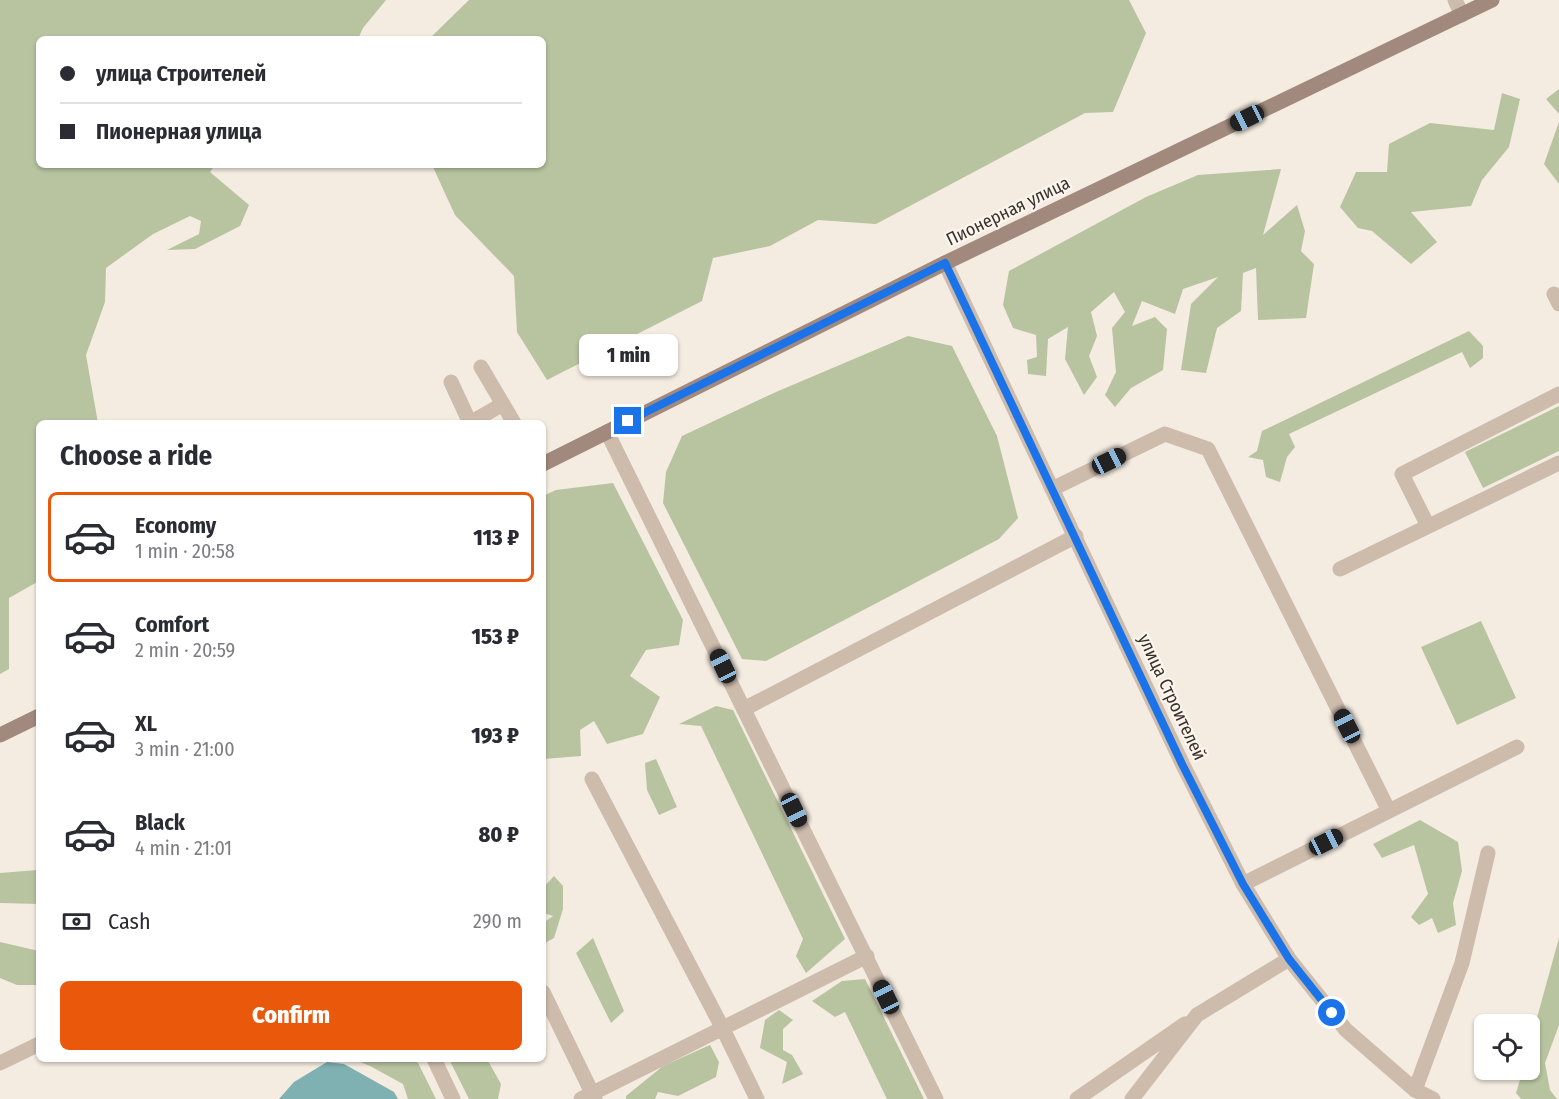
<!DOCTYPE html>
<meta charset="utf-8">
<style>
body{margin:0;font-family:"Fira Sans Condensed",sans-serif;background:#f7f7f7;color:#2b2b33;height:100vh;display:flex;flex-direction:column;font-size:22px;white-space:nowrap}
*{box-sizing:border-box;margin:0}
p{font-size:20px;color:#7c7c81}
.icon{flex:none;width:33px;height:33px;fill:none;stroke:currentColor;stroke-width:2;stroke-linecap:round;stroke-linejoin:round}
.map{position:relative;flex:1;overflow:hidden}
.sheet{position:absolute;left:36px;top:420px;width:510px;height:642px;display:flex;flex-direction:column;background:#fff;border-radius:9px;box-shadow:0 2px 4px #0004}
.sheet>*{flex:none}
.top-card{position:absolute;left:36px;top:36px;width:510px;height:132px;border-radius:9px;box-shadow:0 2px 4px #0004;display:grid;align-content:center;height:132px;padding:0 24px;background:#fff}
.buttons{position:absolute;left:1474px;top:1014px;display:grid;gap:12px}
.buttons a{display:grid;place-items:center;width:66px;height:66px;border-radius:9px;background:#fff;box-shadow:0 2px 4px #0004;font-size:30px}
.end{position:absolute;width:27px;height:27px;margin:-14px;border:8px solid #1a73e8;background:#fff;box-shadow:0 0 0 3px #fff}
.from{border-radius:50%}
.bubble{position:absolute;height:42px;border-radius:9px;background:#fff;box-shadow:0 2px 4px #0004;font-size:20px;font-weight:800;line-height:42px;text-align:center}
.car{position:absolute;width:18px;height:36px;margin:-18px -9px;border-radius:8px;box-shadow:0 0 4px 2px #0007;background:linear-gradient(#222 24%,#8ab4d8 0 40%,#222 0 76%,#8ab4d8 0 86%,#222 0)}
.top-card b{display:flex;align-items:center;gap:21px;height:57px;font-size:22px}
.top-card b+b{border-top:2px solid #e1e1e2}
.top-card i{width:15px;height:15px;background:#2b2b33}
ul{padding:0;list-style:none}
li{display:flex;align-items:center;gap:18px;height:90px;margin:0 12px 9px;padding:0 12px;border:3px solid transparent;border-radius:9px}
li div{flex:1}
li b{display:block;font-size:22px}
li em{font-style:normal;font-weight:800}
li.active{border-color:#ea580c}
li>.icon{width:54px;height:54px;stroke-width:1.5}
h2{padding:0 24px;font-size:27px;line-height:72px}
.pay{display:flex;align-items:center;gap:15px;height:66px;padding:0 24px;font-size:22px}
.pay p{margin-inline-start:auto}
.primary-button{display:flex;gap:12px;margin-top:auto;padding:12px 24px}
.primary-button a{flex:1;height:69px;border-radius:9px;background:#ea580c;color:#fff;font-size:24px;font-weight:800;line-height:69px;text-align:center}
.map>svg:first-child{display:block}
.green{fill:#b8c4a0}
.water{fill:#7fb0b2}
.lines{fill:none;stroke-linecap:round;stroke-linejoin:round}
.lane{stroke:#cdbbac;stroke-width:15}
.street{stroke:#cdbbac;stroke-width:15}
.secondary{stroke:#a18a7d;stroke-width:15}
.route{stroke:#1a73e8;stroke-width:8}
.labels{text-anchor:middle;stroke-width:4.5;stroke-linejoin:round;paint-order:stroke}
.street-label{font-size:18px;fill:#3b302b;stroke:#fbf5ee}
</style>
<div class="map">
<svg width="1559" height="1099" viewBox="0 0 1559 1099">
<rect width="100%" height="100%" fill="#f4ebe1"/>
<path class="green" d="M0 0H386L363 28 358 39H39V165H215L210 172 249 205 240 226 195 249 167 250 199 234 201 221 190 216 153 234 106 268 105 302 86 355 98 423H39V581L9 598V669L0 674Z
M469 0H1129L1146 33 1113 112 1085 113 876 224 818 220 770 246 713 258 702 301 547 380 517 332 514 276 455 215 432 165H543V39H429Z
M1559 89V114L1546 99Z
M1502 93 1520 99 1509 147 1482 180 1471 206 1411 212 1437 242 1411 264 1372 231 1358 228 1340 207 1356 172H1387L1389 144 1430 123 1494 130Z
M1559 122V184L1544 164Z
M1281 169 1263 235 1297 205 1305 231 1301 251 1314 264 1306 318 1258 320 1256 268 1243 273 1241 311 1217 328 1206 373 1181 370 1191 304 1218 277 1183 289 1175 314 1142 301 1132 326 1155 317 1167 329 1163 370 1131 388 1115 407 1105 395 1116 372 1112 328 1125 312 1114 292 1091 312 1097 336 1089 356 1097 377 1084 395 1065 359 1068 327 1048 339 1046 376 1028 374 1027 360 1037 357 1036 335 1013 328 1003 305 1009 271 1146 197 1198 175Z
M1469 331 1483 346V358L1470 368 1462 352 1289 434 1295 447 1287 457 1280 482 1266 477 1263 460 1248 457 1257 451 1262 431Z
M908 336 952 346 997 436 1018 518 999 539 766 661 742 659 663 503 666 472 682 436 776 392Z
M1559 406V451L1483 488 1465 452Z
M613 483 683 620 679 645 646 650 630 676 660 697 643 734 607 744 594 721 580 730 581 756 543 759V496L556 490Z
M1481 621 1516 698 1457 725 1421 647Z
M716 706 733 710 845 939 806 973 796 956 803 939 701 726 679 724Z
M656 759 677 807 659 815 647 790 645 763Z
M1420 820 1458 842 1462 871 1453 903 1456 925 1438 933 1432 918 1419 925 1411 917 1428 894 1414 845 1382 858 1373 844Z
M37 870 39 871V904L0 903V873Z
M554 876 563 886V909L554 938 543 944V923L553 916 544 913 543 888Z
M593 938 624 1011 611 1023 576 953Z
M1559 938V1025L1545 1063 1550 1090 1557 1099H1521L1516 1093 1523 1070H1530V1043Z
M0 942 39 951V985H17L0 978Z
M865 979 924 1099H887L845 1012 835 1017 812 1001 842 981Z
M779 1010 793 1020 783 1029V1050L792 1055 803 1074 782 1084 787 1062 760 1048 765 1020Z
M710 1045 719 1062 716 1077 678 1096 658 1092 655 1099H626V1096L663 1066Z
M353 1059H416L436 1099H408L403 1084 370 1066Z
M449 1059H487L501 1084 498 1099H469Z"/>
<path class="water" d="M327 1062 344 1064 394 1092 398 1099H279L294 1082Z"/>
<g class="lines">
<path class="lane" d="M1455 0 1462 15
M1554 294 1559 304
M481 367 514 423
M451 382 470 423
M470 423 503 404
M607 432 936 1099
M1052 489 1165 434 1208 449 1389 811
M1428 526 1402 474 1559 394
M1340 569 1559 463
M744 709 1076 536
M592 779 723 1029 757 1099
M1243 884 1517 747
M543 992 595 1099
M434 1059 453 1099
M0 1063 39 1044
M1415 1090 1462 963 1488 853
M581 1099 867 956
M1077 1099 1185 1024
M1132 1099 1197 1015 1289 959"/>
<path class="street" d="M945 263 1182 763 1243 884 1289 959 1346 1030 1415 1090 1433 1099"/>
<path class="secondary" d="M543 464 945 263 1492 0
M0 735 39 716"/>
</g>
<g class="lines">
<path class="route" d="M628 421 945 263 1182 764 1243 884 1289 959 1332 1013"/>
</g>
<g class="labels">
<g class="street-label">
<text transform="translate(1008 211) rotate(-26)" y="6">Пионерная улица</text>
<text transform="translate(1172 697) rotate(65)" y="6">улица Строителей</text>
</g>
</g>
</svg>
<div class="buttons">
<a><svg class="icon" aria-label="locate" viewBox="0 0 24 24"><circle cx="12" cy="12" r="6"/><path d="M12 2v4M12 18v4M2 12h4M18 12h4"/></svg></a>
</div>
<i class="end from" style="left:1332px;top:1013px"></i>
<i class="end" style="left:628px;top:421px"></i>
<div class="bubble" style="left:579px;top:334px;width:99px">1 min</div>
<i class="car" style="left:1247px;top:118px;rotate:244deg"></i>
<i class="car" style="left:1109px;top:461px;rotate:64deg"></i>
<i class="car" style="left:723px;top:666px;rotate:334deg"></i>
<i class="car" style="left:1347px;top:726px;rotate:333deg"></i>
<i class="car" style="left:794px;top:810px;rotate:154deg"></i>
<i class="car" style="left:1326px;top:842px;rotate:63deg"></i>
<i class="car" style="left:886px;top:997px;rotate:334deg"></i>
<div class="top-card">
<b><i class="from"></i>улица Строителей</b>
<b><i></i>Пионерная улица</b>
</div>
<section class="sheet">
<h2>Choose a ride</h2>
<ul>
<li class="active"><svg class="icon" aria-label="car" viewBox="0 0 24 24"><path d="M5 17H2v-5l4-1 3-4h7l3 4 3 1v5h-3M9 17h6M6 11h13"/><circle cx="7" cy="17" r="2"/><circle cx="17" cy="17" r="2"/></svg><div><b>Economy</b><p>1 min · 20:58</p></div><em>113 ₽</em></li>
<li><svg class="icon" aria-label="car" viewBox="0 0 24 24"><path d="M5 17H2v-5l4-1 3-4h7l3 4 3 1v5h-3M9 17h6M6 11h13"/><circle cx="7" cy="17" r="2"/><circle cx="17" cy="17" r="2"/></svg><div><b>Comfort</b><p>2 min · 20:59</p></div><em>153 ₽</em></li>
<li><svg class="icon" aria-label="car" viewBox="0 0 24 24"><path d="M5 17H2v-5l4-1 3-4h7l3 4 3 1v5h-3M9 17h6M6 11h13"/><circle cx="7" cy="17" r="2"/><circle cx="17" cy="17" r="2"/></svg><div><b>XL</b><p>3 min · 21:00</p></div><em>193 ₽</em></li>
<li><svg class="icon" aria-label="car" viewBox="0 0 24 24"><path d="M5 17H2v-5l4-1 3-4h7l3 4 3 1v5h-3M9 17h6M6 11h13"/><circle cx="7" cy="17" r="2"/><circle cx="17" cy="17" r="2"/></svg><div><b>Black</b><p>4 min · 21:01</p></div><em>80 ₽</em></li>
</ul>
<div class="pay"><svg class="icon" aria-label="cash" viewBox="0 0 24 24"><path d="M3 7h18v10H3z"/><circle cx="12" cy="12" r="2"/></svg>Cash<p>290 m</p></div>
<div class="primary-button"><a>Confirm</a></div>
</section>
</div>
